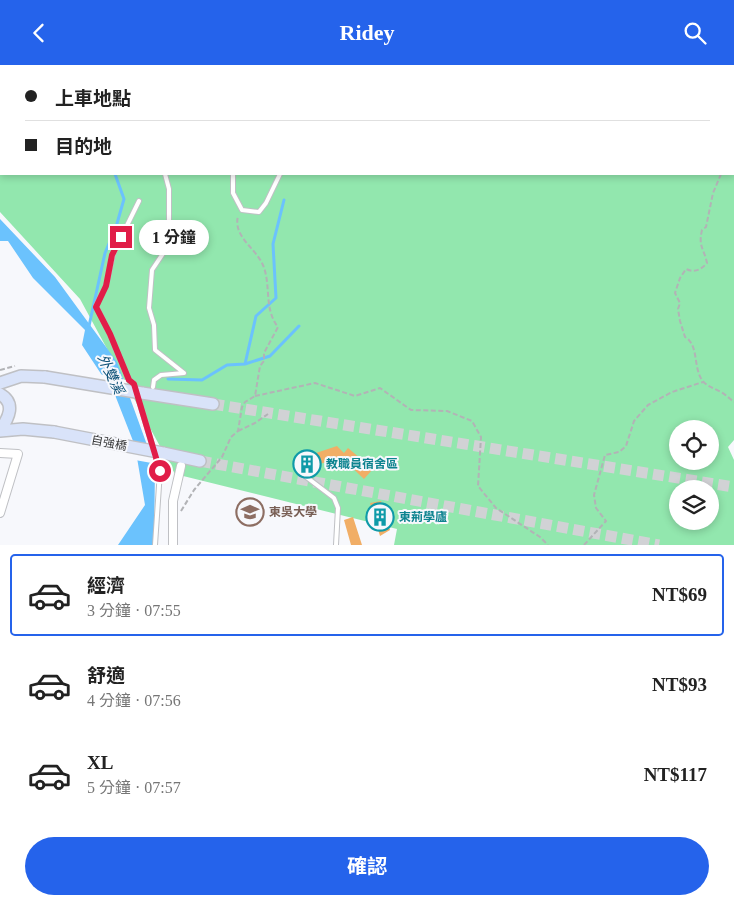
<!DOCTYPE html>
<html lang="zh-TW">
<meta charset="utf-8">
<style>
body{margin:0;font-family:"Times New Roman","Noto Sans TC",serif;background:#f2f2f2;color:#222;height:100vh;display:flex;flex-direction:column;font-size:19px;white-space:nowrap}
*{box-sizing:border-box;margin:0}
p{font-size:16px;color:#767676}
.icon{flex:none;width:28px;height:28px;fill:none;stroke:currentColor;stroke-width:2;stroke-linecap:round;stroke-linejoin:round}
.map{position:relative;height:480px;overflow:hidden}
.side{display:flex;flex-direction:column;background:#fff;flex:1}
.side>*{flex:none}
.top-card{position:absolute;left:0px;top:0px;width:735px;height:110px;box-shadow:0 2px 8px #0003;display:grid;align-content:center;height:110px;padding:0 25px;background:#fff}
.tools{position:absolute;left:669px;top:355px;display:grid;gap:10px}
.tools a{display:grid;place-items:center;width:50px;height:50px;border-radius:50%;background:#fff;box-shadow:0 2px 8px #0003;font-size:25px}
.end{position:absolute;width:22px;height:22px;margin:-11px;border:6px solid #e11d48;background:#fff;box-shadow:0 0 0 2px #fff}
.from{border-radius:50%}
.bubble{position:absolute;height:35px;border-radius:18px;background:#fff;box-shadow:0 2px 8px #0003;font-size:16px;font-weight:700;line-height:35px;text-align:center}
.top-card b{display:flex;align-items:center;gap:18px;height:48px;font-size:19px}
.top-card b+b{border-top:1px solid #e0e0e0}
.top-card i{width:12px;height:12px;background:#222}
ul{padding:9px 0 0;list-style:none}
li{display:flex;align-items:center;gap:15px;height:82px;margin:0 10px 8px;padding:0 15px;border:2px solid transparent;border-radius:5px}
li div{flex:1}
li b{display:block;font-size:19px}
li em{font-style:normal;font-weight:700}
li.selected{border-color:#2563eb}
li>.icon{width:45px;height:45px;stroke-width:1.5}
.primary-button{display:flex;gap:10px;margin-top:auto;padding:10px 25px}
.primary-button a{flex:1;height:58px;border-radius:30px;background:#2563eb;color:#fff;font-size:20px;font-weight:700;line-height:58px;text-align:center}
header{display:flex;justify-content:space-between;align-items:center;height:65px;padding:0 25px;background:#2563eb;color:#fff;font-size:22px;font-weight:700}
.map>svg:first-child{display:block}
.green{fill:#92e7ae;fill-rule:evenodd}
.water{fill:#6bc2fd}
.pier{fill:#f7f8fc}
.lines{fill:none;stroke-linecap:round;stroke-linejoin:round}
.stream{stroke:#6bc2fd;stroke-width:3}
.building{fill:#f1ae66}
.secondary-tunnel{stroke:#d1d2d5;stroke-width:11;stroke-dasharray:11 5.5;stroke-linecap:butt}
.lane-casing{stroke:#bfc0c4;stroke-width:6}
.street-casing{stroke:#bfc0c4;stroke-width:10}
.secondary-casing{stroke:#bfc0c4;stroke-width:14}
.path{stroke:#b2b3b6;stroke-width:2;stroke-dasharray:5 2.5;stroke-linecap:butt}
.lane{stroke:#fff;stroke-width:4}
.street{stroke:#fff;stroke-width:8}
.secondary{stroke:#d9e3f9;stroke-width:11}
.secondary-bridge-casing{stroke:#bfc0c4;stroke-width:14;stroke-linecap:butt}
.secondary-bridge{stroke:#d9e3f9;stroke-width:11}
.route{stroke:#e11d48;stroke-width:6}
.labels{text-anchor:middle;stroke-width:4;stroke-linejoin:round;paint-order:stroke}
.street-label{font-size:12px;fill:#373839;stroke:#f7f8fc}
.culture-label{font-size:12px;font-weight:bold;fill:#0d838f;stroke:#f7f8fc;text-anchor:start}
.education-label{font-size:12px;font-weight:bold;fill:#785e54;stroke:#f7f8fc;text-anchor:start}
.water-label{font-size:14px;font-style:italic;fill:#105379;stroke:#f7f8fc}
</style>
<header><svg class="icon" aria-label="back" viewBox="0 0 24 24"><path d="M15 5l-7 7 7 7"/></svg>Ridey<svg class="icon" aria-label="search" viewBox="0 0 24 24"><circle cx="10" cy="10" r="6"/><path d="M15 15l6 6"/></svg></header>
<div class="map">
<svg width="734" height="480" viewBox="0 0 734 480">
<rect width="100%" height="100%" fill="#f7f8fc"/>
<path class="green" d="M0 0H734V375L728 382 734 395V480H394L397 464 175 409 80 234 0 147ZM1 1H734V109H1ZM678 364H710V396H678ZM678 424H710V456H678Z"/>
<path class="water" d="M0 154 55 212 117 297 155 402 154 480H118L145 440 135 381 115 330 82 280 85 265 33 213 8 176H0Z"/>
<path class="pier" d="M99 309 126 315 132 331 112 329Z
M131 376 150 379 157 399 135 395Z"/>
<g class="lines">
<path class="stream" d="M89 261 105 188 116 162 124 134 115 109
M245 299 270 291 299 261
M168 314 202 315 227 300 245 299 256 251 276 233 273 179 284 135"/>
</g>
<path class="building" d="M337 381 344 388 348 383 373 404 364 414 342 393 304 403 300 402 297 405 295 395Z
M381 436 390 465 380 471 370 438Z
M353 452 362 480H351L344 455Z"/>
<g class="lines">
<path class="secondary-tunnel" d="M213 339 734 422
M200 396 659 480"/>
<g class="lane-casing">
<path id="lane" d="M115 1 116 0
M208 1 210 0
M377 1 378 0
M233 109V128L242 145 259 147 266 138 280 109
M139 136 113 189 106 221 96 241 110 269 129 315 134 319 160 406 155 480
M153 322 154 315 161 310 184 308 155 285 154 260 149 243 152 205 166 184 169 162V124L165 109
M301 406 305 411 334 433 338 443 336 480"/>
</g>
<g class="street-casing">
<path id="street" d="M0 388 18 389 0 448
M173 480V436L181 401"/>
</g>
<g class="secondary-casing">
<path id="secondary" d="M0 318 21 311 45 312
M142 328 213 339
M0 329C16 338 9 353 0 365
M0 366 23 364 54 367
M163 388 200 396"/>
</g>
<path class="path" d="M720 0 721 1
M721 109 713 128 706 162 702 165C698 182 704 183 707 198 701 205 694 208 686 204L680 213 675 228 680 238 678 244 680 256 685 272C699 280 693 302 702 315 707 322 714 323 721 327 726 330 730 334 734 337
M0 305 15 301
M255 331 315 318 355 331 380 323 411 345 447 346 472 356 481 372 478 421 496 443 540 472 548 480
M238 366 255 358 268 349
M181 446 194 425 222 392 231 372 238 366 242 342 245 337 255 331 260 301 264 296V288L278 262C263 243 272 218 262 198 254 182 233 171 238 151
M584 480 606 456 596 443 594 430 605 390 619 387 626 381 634 356 648 340 672 327 703 317"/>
<use href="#lane" class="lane"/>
<use href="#street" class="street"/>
<use href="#secondary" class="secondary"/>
<g class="secondary-bridge-casing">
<path id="secondary-bridge" d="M45 312 142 328
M54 367 163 388"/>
</g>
<use href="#secondary-bridge" class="secondary-bridge"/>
</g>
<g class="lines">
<path class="route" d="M121 172 112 190 106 221 96 242 110 269 129 315 134 319 160 406"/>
</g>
<defs>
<g id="building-ring" transform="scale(1.4375)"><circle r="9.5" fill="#f7f8fc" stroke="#0f9aa8" stroke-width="1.5"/><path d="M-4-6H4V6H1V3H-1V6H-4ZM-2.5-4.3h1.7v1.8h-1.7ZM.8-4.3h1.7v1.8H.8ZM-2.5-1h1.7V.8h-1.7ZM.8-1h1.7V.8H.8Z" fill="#0f9aa8"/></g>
<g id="university-ring" transform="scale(1.4375)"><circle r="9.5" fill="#f7f8fc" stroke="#8d6e63" stroke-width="1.5"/><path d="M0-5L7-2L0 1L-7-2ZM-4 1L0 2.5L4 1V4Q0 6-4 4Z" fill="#8d6e63"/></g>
</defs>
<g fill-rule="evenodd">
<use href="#building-ring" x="307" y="399"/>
<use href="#university-ring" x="250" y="447"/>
<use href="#building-ring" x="380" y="452"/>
</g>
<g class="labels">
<g class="street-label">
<text transform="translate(109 378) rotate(11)" y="4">自強橋</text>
</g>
<g class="culture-label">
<text x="326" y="403">教職員宿舍區</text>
<text x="399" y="456">東荊學廬</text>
</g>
<g class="education-label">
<text x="269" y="451">東吳大學</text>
</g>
<g class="water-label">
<text transform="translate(111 309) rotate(65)" y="5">外雙溪</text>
</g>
</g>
</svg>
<div class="tools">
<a><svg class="icon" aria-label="locate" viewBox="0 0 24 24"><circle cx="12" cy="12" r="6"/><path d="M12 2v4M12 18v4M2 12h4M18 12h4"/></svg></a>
<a><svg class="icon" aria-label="layers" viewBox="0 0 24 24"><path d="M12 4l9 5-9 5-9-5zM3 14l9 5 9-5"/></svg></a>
</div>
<i class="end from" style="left:160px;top:406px"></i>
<i class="end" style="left:121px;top:172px"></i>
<div class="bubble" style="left:139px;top:155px;width:70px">1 分鐘</div>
<div class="top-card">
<b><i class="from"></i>上車地點</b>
<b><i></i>目的地</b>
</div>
</div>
<section class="side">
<ul>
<li class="selected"><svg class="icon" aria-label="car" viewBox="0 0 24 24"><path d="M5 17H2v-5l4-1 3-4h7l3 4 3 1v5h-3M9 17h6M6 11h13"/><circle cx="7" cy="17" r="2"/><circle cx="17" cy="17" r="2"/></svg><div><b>經濟</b><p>3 分鐘 · 07:55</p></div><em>NT$69</em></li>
<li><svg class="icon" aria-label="car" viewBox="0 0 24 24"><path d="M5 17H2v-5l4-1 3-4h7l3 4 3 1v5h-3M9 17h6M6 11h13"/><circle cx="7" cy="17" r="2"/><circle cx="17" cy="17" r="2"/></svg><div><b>舒適</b><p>4 分鐘 · 07:56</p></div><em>NT$93</em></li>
<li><svg class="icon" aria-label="car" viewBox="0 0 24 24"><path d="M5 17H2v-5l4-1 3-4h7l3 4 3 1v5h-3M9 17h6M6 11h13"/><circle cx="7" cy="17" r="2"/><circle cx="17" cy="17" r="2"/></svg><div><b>XL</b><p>5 分鐘 · 07:57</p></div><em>NT$117</em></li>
</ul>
<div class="primary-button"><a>確認</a></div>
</section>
